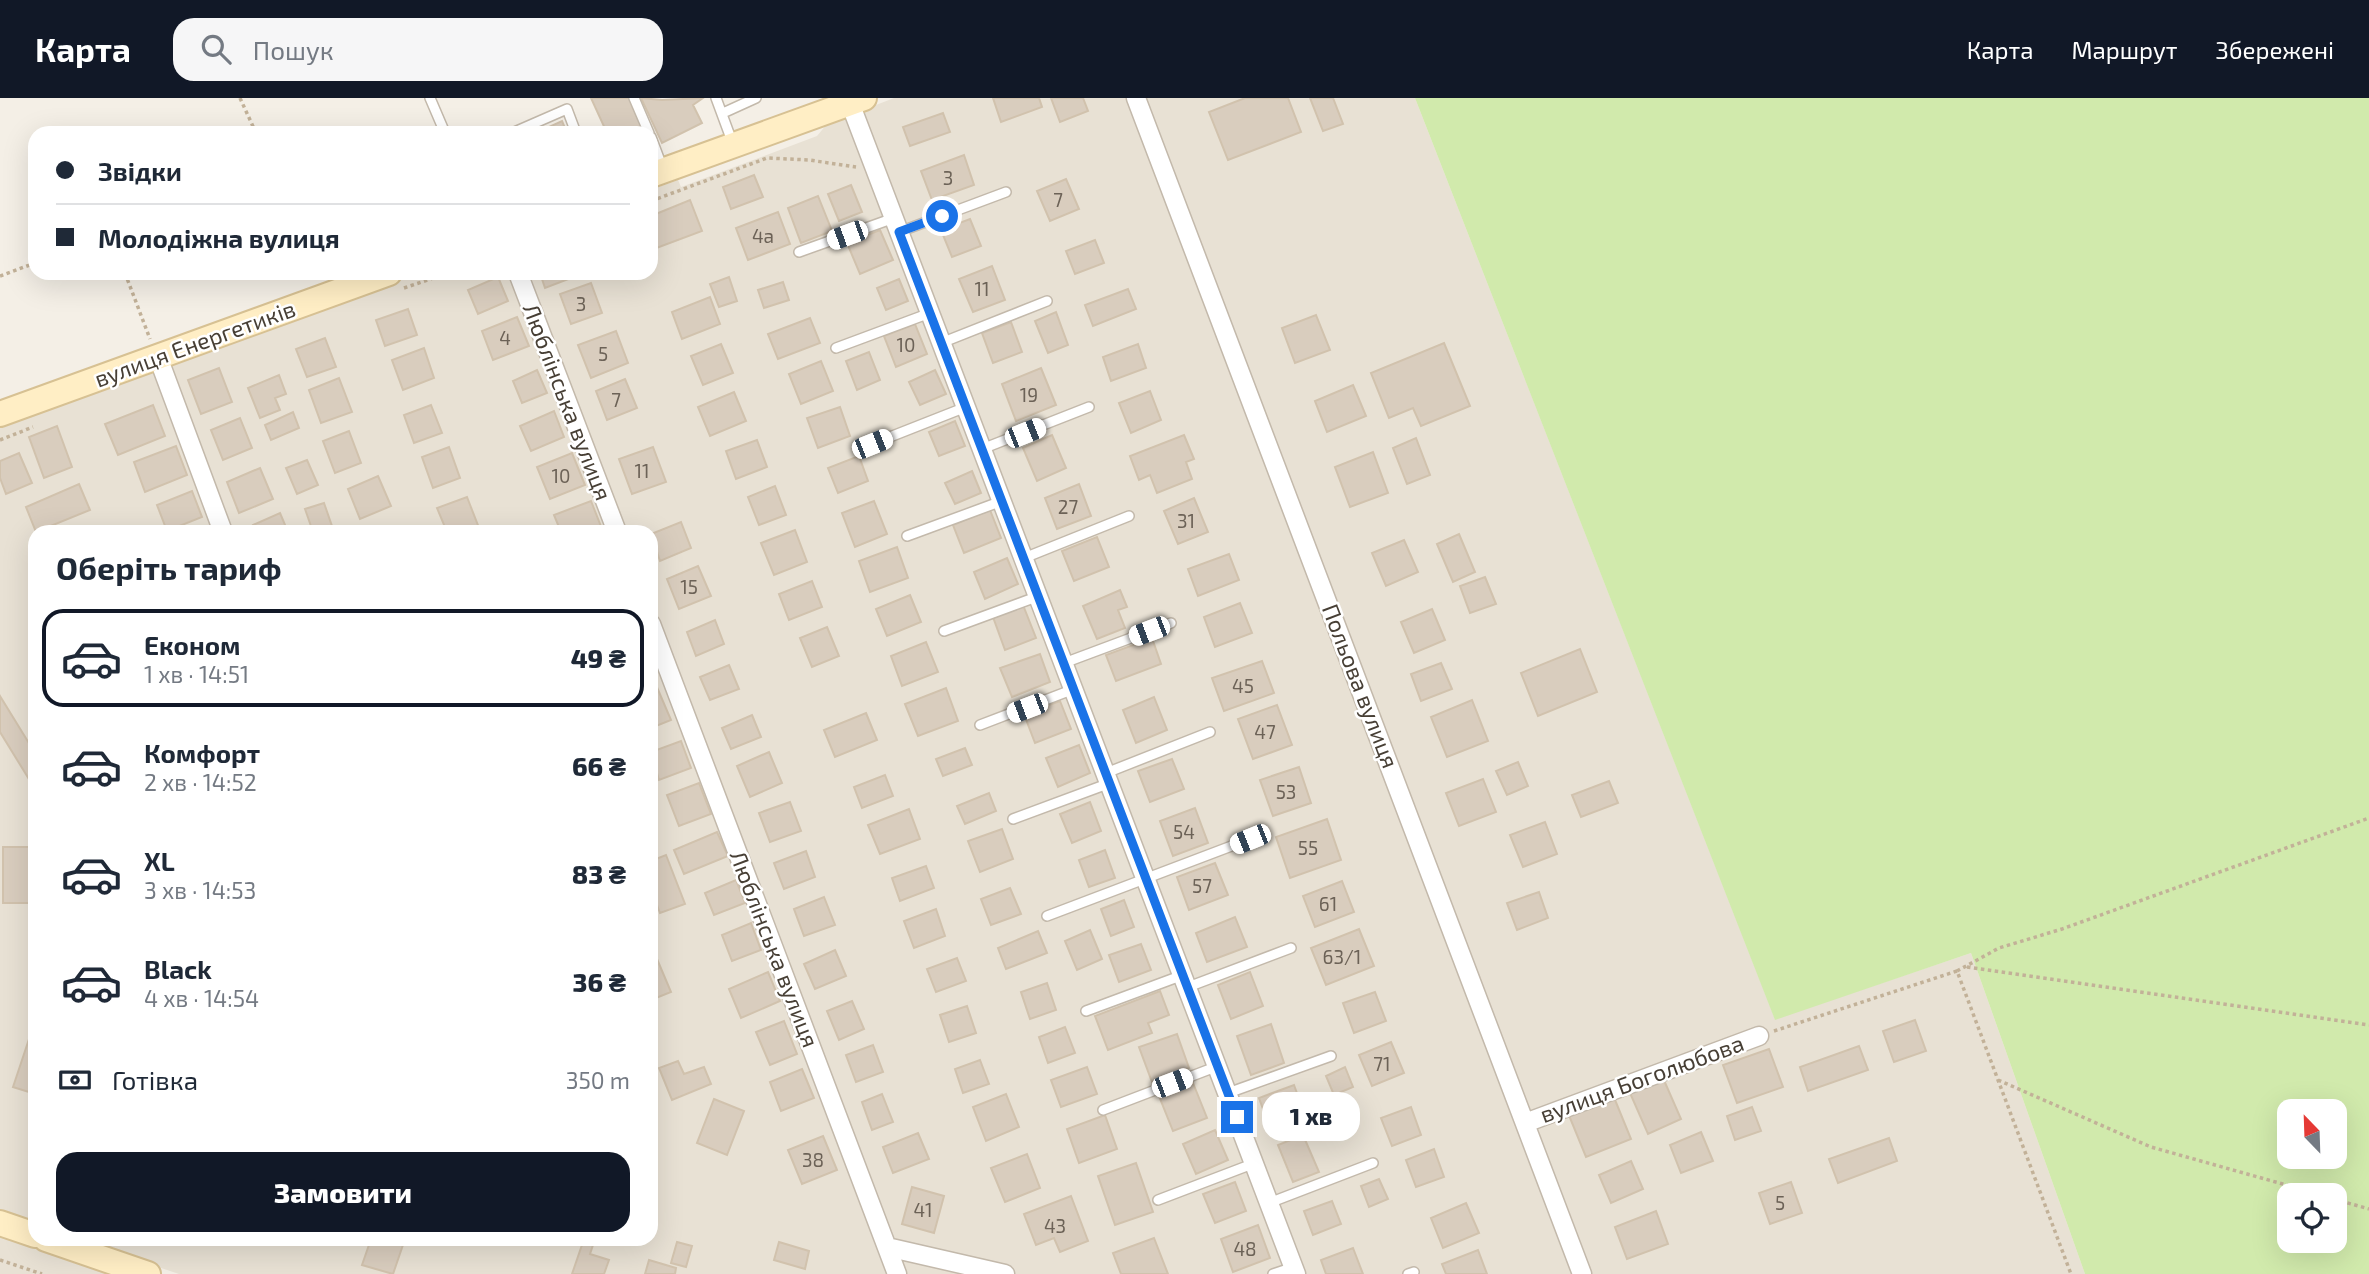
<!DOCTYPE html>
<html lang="uk">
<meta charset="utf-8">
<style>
body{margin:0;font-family:"Exo 2",sans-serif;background:#f6f6f7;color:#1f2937;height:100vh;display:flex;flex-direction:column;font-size:26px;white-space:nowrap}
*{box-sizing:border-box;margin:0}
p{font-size:23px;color:#747a83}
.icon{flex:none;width:38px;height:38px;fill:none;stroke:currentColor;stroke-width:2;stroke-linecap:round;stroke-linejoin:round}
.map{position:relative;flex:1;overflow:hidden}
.side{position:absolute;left:28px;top:427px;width:630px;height:721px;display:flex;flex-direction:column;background:#fff;border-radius:21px;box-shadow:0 7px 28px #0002}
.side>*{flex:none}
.guide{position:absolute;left:28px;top:28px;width:630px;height:154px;border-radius:21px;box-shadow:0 7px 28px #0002;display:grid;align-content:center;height:154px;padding:0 28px;background:#fff}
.needle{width:46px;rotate:337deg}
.controls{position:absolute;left:2277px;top:1001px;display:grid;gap:14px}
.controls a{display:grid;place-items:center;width:70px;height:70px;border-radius:14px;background:#fff;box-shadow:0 7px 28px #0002;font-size:35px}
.end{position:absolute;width:32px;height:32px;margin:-16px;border:9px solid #1a73e8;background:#fff;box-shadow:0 0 0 4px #fff}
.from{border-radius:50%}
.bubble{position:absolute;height:49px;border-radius:21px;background:#fff;box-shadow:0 7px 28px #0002;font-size:23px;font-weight:800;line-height:49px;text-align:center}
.car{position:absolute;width:21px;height:42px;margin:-21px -10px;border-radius:9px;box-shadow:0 0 5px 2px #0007;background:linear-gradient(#fff 24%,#345 0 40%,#fff 0 76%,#345 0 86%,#fff 0)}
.guide b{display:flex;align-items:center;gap:24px;height:66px;font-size:26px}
.guide b+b{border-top:2px solid #e0e1e3}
.guide i{width:18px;height:18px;background:#1f2937}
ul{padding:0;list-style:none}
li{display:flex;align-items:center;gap:21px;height:98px;margin:0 14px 10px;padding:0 14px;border:4px solid transparent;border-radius:21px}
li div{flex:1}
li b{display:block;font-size:26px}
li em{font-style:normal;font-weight:800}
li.active{border-color:#111827}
li>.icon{width:63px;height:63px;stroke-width:1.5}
h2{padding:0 28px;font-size:32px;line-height:84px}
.pay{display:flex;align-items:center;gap:18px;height:77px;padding:0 28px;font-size:26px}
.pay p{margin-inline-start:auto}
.action{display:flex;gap:14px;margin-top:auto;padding:14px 28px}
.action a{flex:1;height:80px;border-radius:21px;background:#111827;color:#fff;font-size:28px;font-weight:800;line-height:80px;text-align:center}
header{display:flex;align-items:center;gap:42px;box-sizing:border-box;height:98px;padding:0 35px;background:#111827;color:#fff}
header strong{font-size:33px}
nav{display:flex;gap:38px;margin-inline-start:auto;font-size:24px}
.search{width:490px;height:63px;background:#f6f6f7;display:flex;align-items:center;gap:18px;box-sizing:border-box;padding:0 24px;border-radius:21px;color:#747a83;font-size:26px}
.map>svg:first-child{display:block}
.residential{fill:#e8e1d4}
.green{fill:#d1eaac;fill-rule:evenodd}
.building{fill:#d9cdbe;stroke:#d1c2ad;stroke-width:2}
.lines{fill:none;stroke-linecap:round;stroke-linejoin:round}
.lane-casing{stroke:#c3b9ab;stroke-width:12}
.street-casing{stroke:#c3b9ab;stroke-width:21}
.secondary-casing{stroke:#d7c193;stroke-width:28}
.path{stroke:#c2b198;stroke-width:3.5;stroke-dasharray:3.5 3.5;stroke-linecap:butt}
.lane{stroke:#fff;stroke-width:9}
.street{stroke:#fff;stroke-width:18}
.secondary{stroke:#ffeec5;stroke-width:24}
.route{stroke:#1a73e8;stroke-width:9}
.labels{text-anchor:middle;stroke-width:5;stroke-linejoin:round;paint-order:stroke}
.number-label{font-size:19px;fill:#6c6257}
.street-label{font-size:23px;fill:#473f35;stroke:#fff}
</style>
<header>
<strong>Карта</strong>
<div class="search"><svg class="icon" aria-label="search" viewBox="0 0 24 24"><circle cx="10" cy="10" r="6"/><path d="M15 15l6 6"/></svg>Пошук</div>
<nav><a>Карта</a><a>Маршрут</a><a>Збережені</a></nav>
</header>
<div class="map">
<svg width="2369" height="1176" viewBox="0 0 2369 1176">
<rect width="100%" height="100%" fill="#f4efe6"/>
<path class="residential" d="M894 0H1415L1775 921 1971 855 2085 1176H179L75 1141H651V434H35V1127L0 1116V327L419 175H651V92L678 82 681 89 817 38 827 26Z
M0 1133 131 1176H0Z"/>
<path class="green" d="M1415 0H2369V1176H2085L1971 855 1775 922ZM2289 1013H2334V1059H2289ZM2289 1097H2334V1143H2289Z"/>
<path class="building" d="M591 0H630L645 35H607Z
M641 0 662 2 703 0 693 7 702 25 662 45Z
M993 0H1039L1042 9 1001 24Z
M1051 0H1083L1088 13 1060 24Z
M1245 0H1288L1301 34 1228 62 1209 14Z
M1310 0H1333L1343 26 1323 33Z
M943 15 950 34 910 48 903 29Z
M562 23 567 35H536Z
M964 57 974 87 932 102 921 73Z
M754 77 763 99 731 111 723 89Z
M1066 81 1079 111 1050 123 1037 93Z
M851 87 862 114 839 123 828 96Z
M818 98 832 133 801 145 788 110Z
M690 102 702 133 651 152V118Z
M778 114 790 146 748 162 736 130Z
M970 121 981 148 952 159 941 132Z
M880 132 893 162 860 176 847 145Z
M1095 142 1104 165 1075 176 1066 153Z
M992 168 1005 202 973 214 959 181Z
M540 175H584L545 190Z
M498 179 508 203 478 216 468 192Z
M729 179 737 203 719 209 710 186Z
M899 181 908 203 886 212 877 190Z
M783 184 789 202 764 210 758 192Z
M591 185 602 215 571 226 560 196Z
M1128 191 1136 211 1093 228 1085 207Z
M710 199 720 226 682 241 672 214Z
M408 211 417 237 385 248 376 222Z
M1056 214 1068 247 1048 255 1035 223Z
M1316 217 1330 252 1295 265 1282 230Z
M517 219 529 248 493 262 482 233Z
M810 220 820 245 778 261 768 236Z
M1011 224 1022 254 993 265 982 235Z
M915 226 927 256 896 269 884 238Z
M616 233 628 265 591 280 578 247Z
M325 240 336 269 307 279 296 251Z
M1444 245 1470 308 1421 328 1413 310 1389 320 1371 275Z
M721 246 733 275 703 287 691 258Z
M1138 246 1146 270 1111 283 1103 259Z
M424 250 434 280 403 292 392 262Z
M869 254 880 282 857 292 846 263Z
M821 263 833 293 801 306 789 276Z
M219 270 232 304 201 316 188 282Z
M1041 270 1056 307 1016 323 1002 286Z
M537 272 547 295 522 305 513 283Z
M935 272 946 296 920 307 909 284Z
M279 277 286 296 275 300 280 312 260 320 248 290Z
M339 280 352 314 321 325 309 292Z
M625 281 637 310 607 322 596 293Z
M1353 287 1366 318 1327 334 1315 303Z
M1150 293 1161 322 1131 335 1119 305Z
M734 294 746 323 710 338 698 309Z
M153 307 165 338 118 357 105 326Z
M431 307 442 335 414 345 404 317Z
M840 309 850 338 818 350 807 320Z
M554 313 564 339 531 353 520 328Z
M293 314 299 330 271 342 265 327Z
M240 320 252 350 223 362 211 332Z
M955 323 965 348 939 358 929 334Z
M57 328 72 369 44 380 29 339Z
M349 333 361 365 335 375 323 343Z
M1052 337 1066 370 1037 383 1023 350Z
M1184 337 1194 361 1186 364 1192 381 1157 395 1150 377 1139 382 1130 358Z
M1416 340 1430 377 1407 386 1393 350Z
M757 342 767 369 736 381 726 353Z
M176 348 187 377 145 394 134 364Z
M449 349 460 380 433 390 422 359Z
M653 349 666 384 632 396 619 361Z
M1373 354 1388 395 1350 409 1335 369Z
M19 355 32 385 6 396 0 380V363Z
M572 355 585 387 550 401 537 369Z
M859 358 868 383 838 395 828 370Z
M307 362 318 387 297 396 286 370Z
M260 370 273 401 239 415 227 384Z
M972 373 981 395 955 406 945 385Z
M378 378 391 408 360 421 348 391Z
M79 386 90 412 36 434 26 409Z
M1079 386 1091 418 1057 431 1045 400Z
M775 388 786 417 759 427 748 399Z
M192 393 202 419 167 433 157 407Z
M467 399 479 430 468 434H447L437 410Z
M1194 400 1208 434 1178 446 1164 413Z
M591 403 602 431 592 434H561L554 417Z
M874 403 887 436 855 449 842 415Z
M324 405 333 431 313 434 305 411Z
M990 412 1001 440 964 455 953 427Z
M280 415 288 434H256L253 427Z
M681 424 691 450 660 463 651 436Z
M795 432 807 464 774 477 761 445Z
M1459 436 1475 474 1453 484 1437 446Z
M1097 439 1109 469 1074 483 1062 453Z
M1404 442 1418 474 1386 488 1372 455Z
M897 449 908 480 870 494 859 463Z
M1229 456 1239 482 1198 498 1188 471Z
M1007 460 1018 486 985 501 974 474Z
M698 468 711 498 679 511 667 481Z
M1485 479 1496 506 1470 515 1460 488Z
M812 483 822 509 789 522 779 496Z
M1120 492 1127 509 1118 512 1125 530 1097 541 1083 508Z
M910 497 921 524 887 538 876 511Z
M1240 505 1252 535 1215 549 1204 519Z
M1023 507 1036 540 1005 552 993 519Z
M1432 511 1445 542 1414 555 1401 524Z
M715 522 724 546 696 558 687 534Z
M827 529 839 558 812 569 800 540Z
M1152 540 1161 566 1116 583 1106 557Z
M926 544 938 574 902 588 891 558Z
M1580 551 1597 594 1538 618 1521 575Z
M1040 556 1050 584 1012 599 1000 570Z
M1262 563 1274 595 1224 613 1212 580Z
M1441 565 1452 591 1421 603 1411 576Z
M729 567 739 591 710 602 700 579Z
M656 587 671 622 651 630V589Z
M946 590 958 623 918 638 905 606Z
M0 598 35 655V691L0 634Z
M1154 599 1167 632 1136 645 1123 612Z
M1472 602 1488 643 1447 659 1431 619Z
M1060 603 1071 631 1035 645 1024 616Z
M1277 607 1292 647 1253 661 1238 621Z
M866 615 877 642 835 659 824 632Z
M752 617 761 639 731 651 722 630Z
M681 643 691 670 659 682 651 654Z
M1079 647 1090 675 1058 689 1046 660Z
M965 650 972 667 943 678 936 661Z
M769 654 782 685 750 699 737 668Z
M1172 661 1184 691 1150 704 1138 673Z
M1518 664 1528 688 1507 697 1496 673Z
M1299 669 1311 705 1273 718 1260 682Z
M885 677 893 698 862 710 854 689Z
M1483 681 1496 714 1459 728 1446 695Z
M1609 683 1618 705 1581 719 1572 697Z
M699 685 711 716 679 728 667 697Z
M989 695 996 713 965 726 957 708Z
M790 704 801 733 770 744 759 715Z
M1090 704 1101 733 1072 745 1060 716Z
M1195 710 1208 745 1173 758 1160 723Z
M909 711 920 741 880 756 868 727Z
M1327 721 1341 762 1290 780 1276 739Z
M1545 724 1557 756 1523 769 1510 737Z
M1002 731 1013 761 980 774 968 743Z
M717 734 728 758 684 776 674 752Z
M3 749H35V805H3Z
M1105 752 1115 780 1089 789 1079 762Z
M806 753 815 779 784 791 774 765Z
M666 757 685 806 660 815 651 791V763Z
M1215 765 1228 797 1189 812 1177 779Z
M926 768 934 790 900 803 892 780Z
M736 782 745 805 714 817 705 795Z
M1342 783 1354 814 1315 829 1303 798Z
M1010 790 1021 816 991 827 981 801Z
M1539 794 1548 820 1517 832 1507 805Z
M824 799 835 827 804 838 794 811Z
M1124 802 1134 829 1111 838 1101 811Z
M936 811 945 838 914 850 904 823Z
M1235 819 1247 849 1207 864 1196 835Z
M751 825 761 852 732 863 722 837Z
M1359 831 1374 868 1326 887 1311 850Z
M1090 832 1102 861 1077 872 1065 843Z
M1038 833 1047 855 1006 871 998 850Z
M1141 846 1151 872 1119 884 1109 857Z
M835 852 846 878 815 891 804 866Z
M957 860 966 883 936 894 927 871Z
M657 861 671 894 651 902V864Z
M768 874 780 903 741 920 729 891Z
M1250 874 1263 908 1231 921 1218 887Z
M1047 885 1056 912 1030 921 1021 894Z
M1160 893 1169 917 1148 925 1152 935 1108 952 1095 918Z
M1375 894 1386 923 1354 935 1343 905Z
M852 903 864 931 839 942 827 913Z
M967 908 976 935 949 944 940 917Z
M1915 922 1926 953 1894 964 1883 933Z
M35 923V996L13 989Z
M784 923 797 956 770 967 756 934Z
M1271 926 1284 965 1251 977 1237 938Z
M1065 929 1075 955 1048 965 1039 939Z
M1177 936 1189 970 1152 984 1139 949Z
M1391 944 1404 975 1372 988 1359 957Z
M873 947 883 974 856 984 846 957Z
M1859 948 1868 972 1808 993 1800 969Z
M1769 951 1783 989 1737 1005 1723 967Z
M980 962 989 986 963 995 955 971Z
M678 963 684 976 704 969 711 986 672 1002 659 970Z
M1087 969 1097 996 1061 1009 1051 982Z
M1345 969 1353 989 1334 997 1326 978Z
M802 971 814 1000 781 1013 770 984Z
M1663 980 1681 1021 1648 1036 1630 995Z
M1193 985 1207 1020 1173 1033 1159 998Z
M1294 987 1306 1020 1271 1033 1259 1000Z
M882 996 893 1024 872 1032 862 1004Z
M1006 996 1019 1029 986 1043 973 1009Z
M1613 997 1631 1041 1586 1059 1568 1015Z
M714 1001 744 1013 727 1057 697 1045Z
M1411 1009 1421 1037 1392 1048 1381 1020Z
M1752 1009 1761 1033 1735 1042 1727 1018Z
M1105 1017 1117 1051 1079 1065 1067 1031Z
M1215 1032 1228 1062 1196 1076 1183 1046Z
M1701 1034 1713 1063 1681 1075 1670 1047Z
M918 1035 929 1061 893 1075 883 1049Z
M1303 1037 1319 1074 1293 1084 1278 1047Z
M823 1038 837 1072 802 1086 788 1052Z
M1889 1040 1897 1063 1838 1085 1829 1061Z
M1434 1051 1444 1079 1416 1089 1406 1062Z
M1027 1056 1040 1090 1005 1104 991 1070Z
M1631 1063 1643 1091 1611 1105 1599 1077Z
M1136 1065 1153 1114 1115 1127 1098 1078Z
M1379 1081 1388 1101 1369 1109 1361 1088Z
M1235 1084 1246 1113 1215 1125 1203 1096Z
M1791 1084 1802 1115 1770 1126 1759 1095Z
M912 1089 944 1098 934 1135 902 1126Z
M1071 1098 1088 1143 1060 1154 1054 1140 1036 1147 1024 1116Z
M1332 1103 1341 1126 1313 1137 1304 1113Z
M1466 1105 1479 1135 1443 1150 1431 1120Z
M1656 1113 1668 1146 1627 1161 1615 1129Z
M1258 1127 1270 1160 1233 1174 1221 1141Z
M1154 1140 1168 1176H1121L1113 1155Z
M371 1141 404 1144 393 1176 362 1167Z
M583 1144 593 1147 590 1156 609 1162 604 1176H572Z
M677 1144 692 1148 686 1169 671 1165Z
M779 1144 809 1153 805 1171 774 1162Z
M1353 1150 1363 1176H1326L1321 1162Z
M1478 1152 1487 1176H1446L1442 1166Z
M649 1162 676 1170 675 1176H645Z"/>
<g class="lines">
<g class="lane-casing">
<path id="lane" d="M430 0 445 35
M634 0 649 35
M716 0 733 46
M723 15 756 0
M512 35 567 11 576 35
M651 39 663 71
M899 134 1006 94
M799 154 894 120
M941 245 1047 203
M836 250 930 215
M872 346 966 309
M982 351 1089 309
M907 438 1002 403
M1024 460 1129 418
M944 533 1039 498
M1064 565 1171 525
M980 627 1074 591
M1106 675 1210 634
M1013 721 1110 685
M1047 818 1250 741
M1188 889 1291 850
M1086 913 1183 877
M1228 995 1331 958
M1103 1012 1218 968
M1158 1102 1255 1065
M1269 1105 1373 1065
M1273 1176 1294 1169
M1408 1176 1414 1174"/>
</g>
<g class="street-casing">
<path id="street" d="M1136 0 1582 1176
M850 5 1296 1176
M518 175 617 434
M158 259 223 434
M651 526 897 1176
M1525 1025 1759 938
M887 1149 1005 1176"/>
</g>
<g class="secondary-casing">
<path id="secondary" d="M651 77 864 0
M0 316 389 175
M0 1125 35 1137
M46 1141 148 1176"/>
</g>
<path class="path" d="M240 0 256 35
M651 103 767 60 809 62 856 69
M125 175 150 241
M0 178 35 165
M404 190 448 175
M0 342 33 329
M1967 869 2369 927
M1957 873 1999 850 2062 831 2369 720
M1774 933 1957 873 2071 1176
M1998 982 2151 1049 2322 1097
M2334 1101 2369 1111
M0 1162 42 1176"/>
<use href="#lane" class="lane"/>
<use href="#street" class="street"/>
<use href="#secondary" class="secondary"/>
</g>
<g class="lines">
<path class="route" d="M942 118 899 134 1237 1019"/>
</g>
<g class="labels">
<g class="number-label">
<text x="948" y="87">3</text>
<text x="1058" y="109">7</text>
<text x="763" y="145">4а</text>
<text x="982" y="198">11</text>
<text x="581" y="213">3</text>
<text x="505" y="247">4</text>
<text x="906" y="254">10</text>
<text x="603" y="263">5</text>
<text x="1029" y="304">19</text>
<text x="616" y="309">7</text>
<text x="642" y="380">11</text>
<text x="561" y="385">10</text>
<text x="1068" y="416">27</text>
<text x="1186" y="430">31</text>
<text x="689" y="496">15</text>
<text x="1243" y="595">45</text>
<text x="1265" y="641">47</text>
<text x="1286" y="701">53</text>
<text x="1184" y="741">54</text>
<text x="1308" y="757">55</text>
<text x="1202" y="795">57</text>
<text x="1328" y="813">61</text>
<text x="1342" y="866">63/1</text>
<text x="1382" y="973">71</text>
<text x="813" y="1069">38</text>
<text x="1780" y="1112">5</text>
<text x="923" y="1119">41</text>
<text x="1055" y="1135">43</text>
<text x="1245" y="1158">48</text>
</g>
<g class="street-label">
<text transform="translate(195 246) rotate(-20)" y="8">вулиця Енергетиків</text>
<text transform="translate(567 304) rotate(69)" y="8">Люблінська вулиця</text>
<text transform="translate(1360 588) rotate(69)" y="8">Польова вулиця</text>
<text transform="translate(774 851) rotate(69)" y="8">Люблінська вулиця</text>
<text transform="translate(1642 981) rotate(-20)" y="8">вулиця Боголюбова</text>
</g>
</g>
</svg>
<div class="controls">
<a><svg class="needle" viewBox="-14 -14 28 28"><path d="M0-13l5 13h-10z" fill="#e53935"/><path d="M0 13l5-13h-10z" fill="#747a83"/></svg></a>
<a><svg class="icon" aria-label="locate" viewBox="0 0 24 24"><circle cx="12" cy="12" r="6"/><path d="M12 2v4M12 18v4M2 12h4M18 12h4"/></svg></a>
</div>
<i class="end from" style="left:942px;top:118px"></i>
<i class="end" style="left:1237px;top:1019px"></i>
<div class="bubble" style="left:1262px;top:994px;width:98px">1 хв</div>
<i class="car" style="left:847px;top:137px;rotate:250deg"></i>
<i class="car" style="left:1025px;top:335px;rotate:68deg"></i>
<i class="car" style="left:872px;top:346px;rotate:68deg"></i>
<i class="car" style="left:1149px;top:533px;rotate:249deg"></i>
<i class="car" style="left:1027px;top:610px;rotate:249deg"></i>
<i class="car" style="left:1250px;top:741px;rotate:248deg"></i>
<i class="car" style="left:1172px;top:985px;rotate:69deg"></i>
<div class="guide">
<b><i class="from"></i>Звідки</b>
<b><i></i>Молодіжна вулиця</b>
</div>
<section class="side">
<h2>Оберіть тариф</h2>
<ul>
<li class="active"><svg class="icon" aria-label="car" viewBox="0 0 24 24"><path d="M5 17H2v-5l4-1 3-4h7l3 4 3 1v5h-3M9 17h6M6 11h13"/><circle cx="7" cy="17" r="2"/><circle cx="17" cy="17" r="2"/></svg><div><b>Економ</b><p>1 хв · 14:51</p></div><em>49 ₴</em></li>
<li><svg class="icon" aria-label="car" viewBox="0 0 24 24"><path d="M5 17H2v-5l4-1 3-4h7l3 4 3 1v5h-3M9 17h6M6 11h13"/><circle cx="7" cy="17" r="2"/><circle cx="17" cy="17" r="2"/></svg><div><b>Комфорт</b><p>2 хв · 14:52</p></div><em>66 ₴</em></li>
<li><svg class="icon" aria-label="car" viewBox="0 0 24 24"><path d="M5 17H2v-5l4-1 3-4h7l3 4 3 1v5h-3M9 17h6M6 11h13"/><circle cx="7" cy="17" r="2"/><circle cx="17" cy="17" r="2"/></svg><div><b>XL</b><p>3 хв · 14:53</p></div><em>83 ₴</em></li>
<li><svg class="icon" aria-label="car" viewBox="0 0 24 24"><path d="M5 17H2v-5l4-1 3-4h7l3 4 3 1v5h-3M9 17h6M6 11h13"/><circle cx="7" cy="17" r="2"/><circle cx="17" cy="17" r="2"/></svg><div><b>Black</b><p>4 хв · 14:54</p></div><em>36 ₴</em></li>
</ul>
<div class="pay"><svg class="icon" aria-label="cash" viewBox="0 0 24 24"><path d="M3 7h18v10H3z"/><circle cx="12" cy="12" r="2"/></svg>Готівка<p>350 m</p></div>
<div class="action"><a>Замовити</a></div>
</section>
</div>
